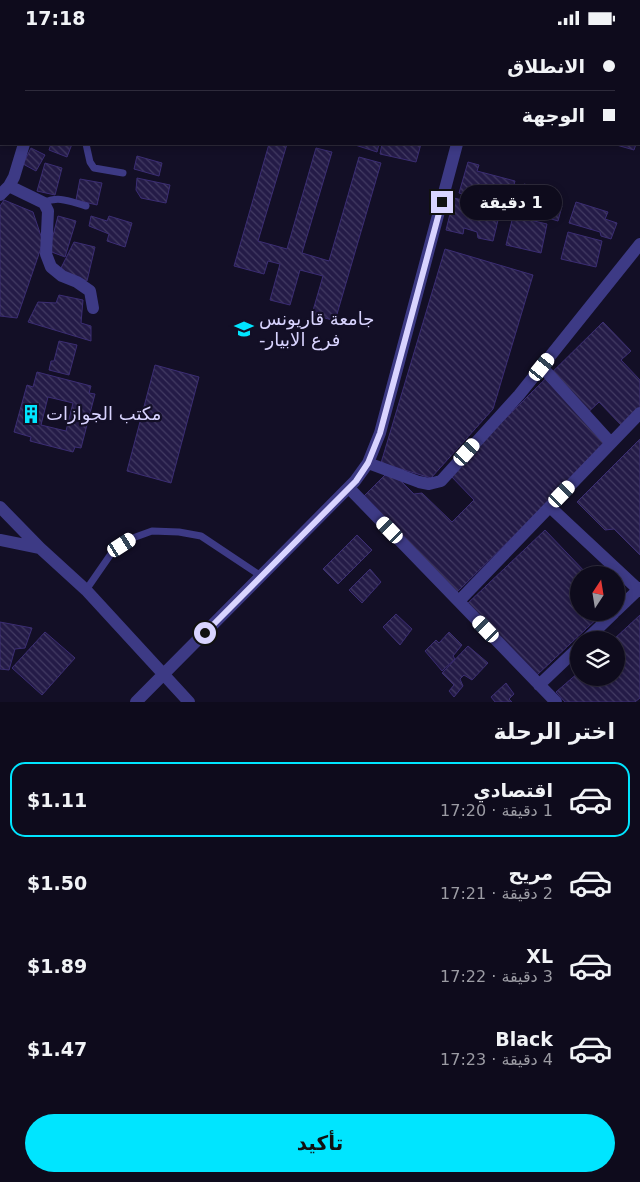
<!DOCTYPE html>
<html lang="ar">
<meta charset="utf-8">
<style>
body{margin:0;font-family:"DejaVu Sans","Noto Sans Arabic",sans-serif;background:#171425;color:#f1f3f6;direction:rtl;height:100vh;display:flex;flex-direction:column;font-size:19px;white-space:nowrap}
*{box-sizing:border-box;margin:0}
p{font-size:16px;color:#9b9ba3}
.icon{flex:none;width:28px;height:28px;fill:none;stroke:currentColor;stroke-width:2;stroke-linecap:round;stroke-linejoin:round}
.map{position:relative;height:667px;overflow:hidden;direction:ltr}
.side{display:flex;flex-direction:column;background:#0e0b1c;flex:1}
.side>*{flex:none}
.banner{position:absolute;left:0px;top:0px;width:640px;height:110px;box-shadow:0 2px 8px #0003,0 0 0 1px #2e2b3b;direction:rtl;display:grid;align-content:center;height:110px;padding:0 25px;background:#0e0b1c}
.needle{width:32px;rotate:12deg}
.fabs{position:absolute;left:570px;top:531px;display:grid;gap:10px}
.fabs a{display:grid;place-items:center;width:55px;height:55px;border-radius:50%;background:#0e0b1c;box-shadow:0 2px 8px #0003,0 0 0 1px #2e2b3b;font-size:25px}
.end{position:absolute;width:22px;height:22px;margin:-11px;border:6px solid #d9d4ff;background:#111;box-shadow:0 0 0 2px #111}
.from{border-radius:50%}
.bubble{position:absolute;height:35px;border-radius:18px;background:#0e0b1c;box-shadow:0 2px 8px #0003,0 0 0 1px #2e2b3b;font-size:16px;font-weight:700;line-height:35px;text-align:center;direction:rtl}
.car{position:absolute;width:15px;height:30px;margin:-15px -8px;border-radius:6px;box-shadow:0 0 4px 1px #0007;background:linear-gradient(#fff 24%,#345 0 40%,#fff 0 76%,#345 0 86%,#fff 0)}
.banner b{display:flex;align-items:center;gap:18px;height:48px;font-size:19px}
.banner b+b{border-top:1px solid #2e2b3b}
.banner i{width:12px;height:12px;background:#f1f3f6}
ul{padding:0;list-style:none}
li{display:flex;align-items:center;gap:15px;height:75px;margin:0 10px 8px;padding:0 15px;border:2px solid transparent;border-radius:15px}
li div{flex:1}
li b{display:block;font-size:19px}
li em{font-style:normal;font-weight:700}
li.selected{border-color:#00e5ff}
li>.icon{width:45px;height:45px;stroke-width:1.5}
h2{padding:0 25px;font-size:22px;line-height:60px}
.primary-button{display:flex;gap:10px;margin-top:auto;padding:10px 25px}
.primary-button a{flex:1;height:58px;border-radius:30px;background:#00e5ff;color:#111;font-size:20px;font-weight:700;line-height:58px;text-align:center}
.status{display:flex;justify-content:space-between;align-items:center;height:35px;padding:0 25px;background:#0e0b1c;direction:ltr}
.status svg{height:14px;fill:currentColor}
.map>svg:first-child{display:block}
.building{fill:url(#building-back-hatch);stroke:#3b2d73;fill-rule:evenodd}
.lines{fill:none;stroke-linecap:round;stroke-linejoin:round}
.service{stroke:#3d3a85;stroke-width:7}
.minor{stroke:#3d3a85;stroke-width:12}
.route{stroke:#d9d4ff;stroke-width:6}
.labels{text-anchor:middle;stroke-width:4.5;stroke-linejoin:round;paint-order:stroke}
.poi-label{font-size:18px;fill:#d9d4ff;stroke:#130f26;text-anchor:start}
</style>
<div class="status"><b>17:18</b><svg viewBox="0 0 49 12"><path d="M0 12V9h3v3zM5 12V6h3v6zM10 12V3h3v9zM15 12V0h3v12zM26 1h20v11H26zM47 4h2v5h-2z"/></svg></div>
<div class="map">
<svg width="640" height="667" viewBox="0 0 640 667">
<defs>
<pattern id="building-back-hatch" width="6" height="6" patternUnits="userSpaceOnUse" patternTransform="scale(1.25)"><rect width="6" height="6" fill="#241b47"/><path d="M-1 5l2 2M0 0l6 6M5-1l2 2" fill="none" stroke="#433b63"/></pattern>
</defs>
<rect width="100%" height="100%" fill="#130f26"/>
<path class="building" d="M536 0H640V8L639 10V1H541Z
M51 109H72L67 122 49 115Z
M269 109H287L258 206 287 214 316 113 332 117 302 218 329 226 359 122 381 128 335 286 312 279 323 241 300 235 290 270 270 265 280 229 268 226 264 239 234 231Z
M352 109H379L377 117Z
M382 109H421L416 127 380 119Z
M613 109H636L634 115Z
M31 113 45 120 36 136 23 129Z
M137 121 162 128 159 141 134 134Z
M468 127 479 130 477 136 515 146 508 171 459 158Z
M45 128 62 133 55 160 37 156Z
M137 143 170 150 166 168 141 163 136 155Z
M80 144 102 148 97 170 76 165Z
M524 149 546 155V158L557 161 558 170 562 171 558 186 528 177 530 170 519 167Z
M454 163 474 168 472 174 499 181 493 206 478 203 477 197 464 193 463 199 446 195Z
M4 165 33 177 43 207 17 283 0 281V171Z
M576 167 608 177 605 184 617 188 611 204 601 201 600 197 569 188Z
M58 181 76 186 65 222 49 216Z
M91 181 107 186 109 181 132 188 125 212 107 206 109 199 89 191Z
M513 181 547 189 541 218 506 210Z
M568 197 602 206 596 232 561 224Z
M74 207 95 212 87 246 60 235Z
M445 214 533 240 493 374 431 443 381 428Z
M59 260 83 265 81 288 91 291V306L28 287 38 267 56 268Z
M603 287 631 316 621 325 640 345V375L623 392 599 367 582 383 608 408 454 560 360 465 390 435 414 459 422 458 452 487 474 465 449 439Z
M59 306 77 310 69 340 49 335 51 326H54Z
M155 330 199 342 171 448 127 436Z
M37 337 91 351 89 358 95 359 81 413 75 412 73 417 30 406 31 402 14 397 27 350 33 352ZM48 362 73 368 66 396 41 390Z
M640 404V520L614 494 605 495 577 467Z
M545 495 588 540H579V578H603L537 640 467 569Z
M357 500 372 515 338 549 323 534Z
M370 534 381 547 362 568 349 555Z
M396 579 412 594 400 610 383 592Z
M640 580V663L635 667H565L556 657 579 637V642H616V605H613Z
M0 587 32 593 25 613 15 614 9 635 0 634Z
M45 597 75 623 42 660 12 633Z
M449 597 462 610 453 621 455 624 442 636 425 616 436 605 439 608Z
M468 611 488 628 472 645 464 640 460 644 463 651 454 662 449 656 454 650 442 638Z
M506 648 514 659 509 664 512 667H495L491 662Z"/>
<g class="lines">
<path class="service" d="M86 109 90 127 94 133 123 138
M44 168C58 160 71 167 86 171
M86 555 113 516 130 504 152 496 179 497 201 501 261 541"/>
<path class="minor" d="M157 0 161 1
M476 0 478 1
M46 1 48 0
M277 1 278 0
M639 43 640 44
M9 151 44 168 48 176 46 219 51 232 62 241 77 247 90 256 93 273
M0 160 9 151 14 142 24 109
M542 332 611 408
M368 428 419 447 429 449 441 446 519 360 640 209
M349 453 556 667
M0 472 40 513 86 555 189 667
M550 472 640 556
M0 505 40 513
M459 566 640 378
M616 576 640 553
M586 605 614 578
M539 650 579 612
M136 667 355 446 368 428 380 398 457 109"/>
</g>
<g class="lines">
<path class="route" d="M205 598 356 446 368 428 380 398 442 167"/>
</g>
<defs>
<g id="university-bare" transform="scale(1.5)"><path d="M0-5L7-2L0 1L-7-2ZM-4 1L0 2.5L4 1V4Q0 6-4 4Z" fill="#00e5ff" stroke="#130f26" stroke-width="2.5" paint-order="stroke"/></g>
<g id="building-bare" transform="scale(1.5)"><path d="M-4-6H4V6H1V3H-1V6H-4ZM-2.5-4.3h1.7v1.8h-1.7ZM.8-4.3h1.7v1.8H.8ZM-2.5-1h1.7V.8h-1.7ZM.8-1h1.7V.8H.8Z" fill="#00e5ff" stroke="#130f26" stroke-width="2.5" paint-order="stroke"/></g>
</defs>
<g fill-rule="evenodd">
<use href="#university-bare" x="244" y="294"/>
<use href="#building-bare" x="31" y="379"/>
</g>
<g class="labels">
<g class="poi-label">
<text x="259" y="290">جامعة قاريونس<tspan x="259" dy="21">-فرع الابيار</tspan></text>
<text x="46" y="385">مكتب الجوازات</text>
</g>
</g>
</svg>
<div class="fabs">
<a><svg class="needle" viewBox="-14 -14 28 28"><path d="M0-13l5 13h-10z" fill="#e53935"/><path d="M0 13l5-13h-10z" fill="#9b9ba3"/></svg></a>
<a><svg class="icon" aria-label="layers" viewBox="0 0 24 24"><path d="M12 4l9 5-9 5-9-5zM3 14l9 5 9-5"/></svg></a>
</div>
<i class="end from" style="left:205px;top:598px"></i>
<i class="end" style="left:442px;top:167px"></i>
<div class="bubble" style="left:460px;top:150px;width:102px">1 دقيقة</div>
<i class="car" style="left:542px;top:332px;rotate:39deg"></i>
<i class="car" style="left:467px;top:417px;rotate:42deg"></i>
<i class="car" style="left:562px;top:459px;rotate:44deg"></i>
<i class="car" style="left:390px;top:495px;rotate:316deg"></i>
<i class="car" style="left:122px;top:510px;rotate:57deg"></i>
<i class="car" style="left:486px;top:594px;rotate:316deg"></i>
<div class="banner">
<b><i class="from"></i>الانطلاق</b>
<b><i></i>الوجهة</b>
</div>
</div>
<section class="side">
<h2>اختر الرحلة</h2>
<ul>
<li class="selected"><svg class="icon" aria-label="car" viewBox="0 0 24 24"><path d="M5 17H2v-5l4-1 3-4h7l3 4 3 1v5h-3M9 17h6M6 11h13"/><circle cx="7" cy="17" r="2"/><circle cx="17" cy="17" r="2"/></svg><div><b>اقتصادي</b><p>1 دقيقة · 17:20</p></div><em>$1.11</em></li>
<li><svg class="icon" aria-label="car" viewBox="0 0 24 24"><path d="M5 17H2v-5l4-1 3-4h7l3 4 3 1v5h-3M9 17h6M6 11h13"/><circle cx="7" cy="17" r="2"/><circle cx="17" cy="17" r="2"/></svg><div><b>مريح</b><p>2 دقيقة · 17:21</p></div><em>$1.50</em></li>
<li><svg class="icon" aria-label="car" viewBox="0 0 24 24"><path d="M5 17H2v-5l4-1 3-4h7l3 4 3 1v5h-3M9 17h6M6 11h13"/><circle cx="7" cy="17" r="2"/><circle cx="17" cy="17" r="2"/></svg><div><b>XL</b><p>3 دقيقة · 17:22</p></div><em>$1.89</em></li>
<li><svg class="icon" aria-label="car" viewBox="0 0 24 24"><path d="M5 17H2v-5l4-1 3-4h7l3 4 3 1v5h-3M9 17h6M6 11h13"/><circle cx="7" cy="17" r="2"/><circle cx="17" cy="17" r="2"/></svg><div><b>Black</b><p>4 دقيقة · 17:23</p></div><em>$1.47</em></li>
</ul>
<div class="primary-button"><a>تأكيد</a></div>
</section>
